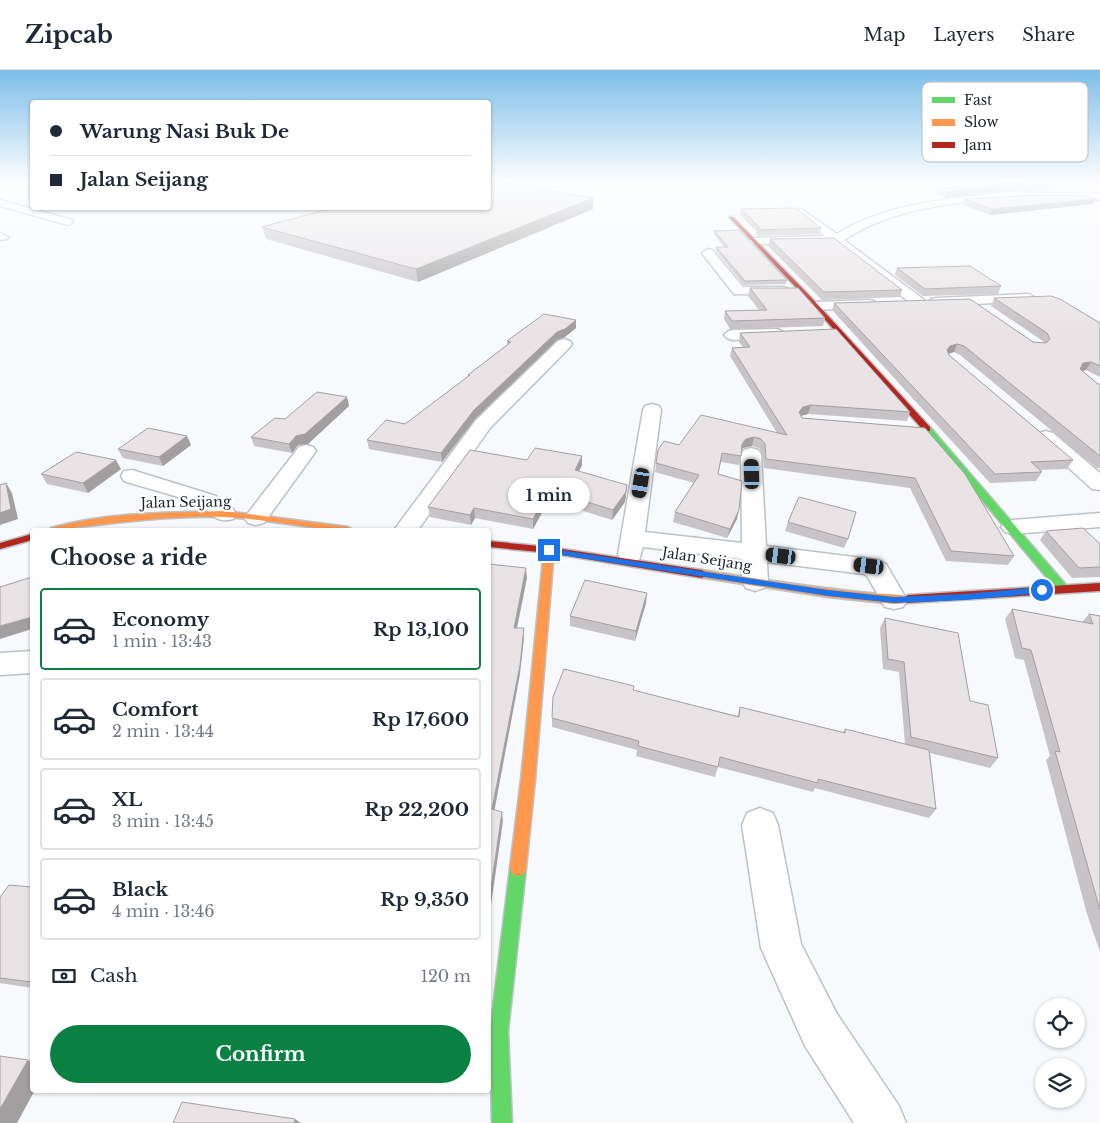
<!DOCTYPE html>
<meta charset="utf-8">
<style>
body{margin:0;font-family:"Libre Baskerville",serif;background:#f6f6f7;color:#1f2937;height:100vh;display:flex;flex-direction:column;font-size:19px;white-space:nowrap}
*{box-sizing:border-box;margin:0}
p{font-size:16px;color:#747a83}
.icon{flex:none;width:28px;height:28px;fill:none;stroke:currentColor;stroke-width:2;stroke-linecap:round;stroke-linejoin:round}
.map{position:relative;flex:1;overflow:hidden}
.sheet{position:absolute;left:30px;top:458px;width:461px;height:565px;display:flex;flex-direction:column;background:#fff;border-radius:5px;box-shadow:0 1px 4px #0004}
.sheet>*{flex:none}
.top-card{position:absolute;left:30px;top:30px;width:461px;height:110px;border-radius:5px;box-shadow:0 1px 4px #0004;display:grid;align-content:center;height:110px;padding:0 20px;background:#fff}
.buttons{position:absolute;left:1035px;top:928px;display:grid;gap:10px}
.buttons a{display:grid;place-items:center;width:50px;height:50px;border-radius:50%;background:#fff;box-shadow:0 1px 4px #0004;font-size:25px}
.end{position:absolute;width:22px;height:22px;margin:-11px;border:6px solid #1a73e8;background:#fff;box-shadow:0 0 0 2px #fff}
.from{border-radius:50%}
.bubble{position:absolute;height:35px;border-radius:18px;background:#fff;box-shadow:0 1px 4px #0004;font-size:16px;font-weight:700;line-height:35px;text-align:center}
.car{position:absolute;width:15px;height:30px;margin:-15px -8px;border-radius:6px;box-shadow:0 0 4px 1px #0007;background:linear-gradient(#222 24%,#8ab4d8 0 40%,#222 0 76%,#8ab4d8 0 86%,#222 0)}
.top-card b{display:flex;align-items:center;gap:18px;height:48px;font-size:19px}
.top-card b+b{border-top:1px solid #e0e1e3}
.top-card i{width:12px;height:12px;background:#1f2937}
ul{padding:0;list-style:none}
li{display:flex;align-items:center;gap:15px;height:82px;margin:0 10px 8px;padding:0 10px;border:2px solid #e0e1e3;border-radius:5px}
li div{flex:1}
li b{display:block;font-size:19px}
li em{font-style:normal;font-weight:700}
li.active{border-color:#0b8043}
li>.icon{width:45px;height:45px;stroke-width:1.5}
h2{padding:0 20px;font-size:22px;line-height:60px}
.pay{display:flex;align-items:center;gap:12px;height:55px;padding:0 20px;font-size:19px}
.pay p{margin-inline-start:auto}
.action{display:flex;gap:10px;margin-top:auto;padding:10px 20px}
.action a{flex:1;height:58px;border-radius:30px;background:#0b8043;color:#fff;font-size:20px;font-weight:700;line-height:58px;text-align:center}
header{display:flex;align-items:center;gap:30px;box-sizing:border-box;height:70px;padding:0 25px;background:#fff;border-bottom:1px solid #e0e1e3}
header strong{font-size:24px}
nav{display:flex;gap:28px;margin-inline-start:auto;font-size:18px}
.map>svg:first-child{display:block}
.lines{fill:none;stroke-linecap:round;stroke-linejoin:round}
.street-casing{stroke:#bdc2c6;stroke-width:3}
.fast-casing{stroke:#bdc2c6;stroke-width:3}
.slow-casing{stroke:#bdc2c6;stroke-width:3}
.jam-casing{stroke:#bdc2c6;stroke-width:3}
.street{fill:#fefeff;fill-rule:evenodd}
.fast{fill:#63d668;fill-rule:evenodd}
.slow{fill:#ff974d;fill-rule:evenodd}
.jam{fill:#b3261e;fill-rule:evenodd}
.wall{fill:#c8c3c6}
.shaded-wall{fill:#a39fa1}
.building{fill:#e9e3e6;stroke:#a39fa1}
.route{fill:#1a73e8}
.labels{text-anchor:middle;stroke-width:4.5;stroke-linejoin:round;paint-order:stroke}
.street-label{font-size:14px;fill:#1d2529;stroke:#fff}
.key{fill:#fff;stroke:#bbbebf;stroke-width:1}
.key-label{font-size:14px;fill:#1d2529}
</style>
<header>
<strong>Zipcab</strong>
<nav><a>Map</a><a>Layers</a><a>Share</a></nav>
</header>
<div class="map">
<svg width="1100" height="1053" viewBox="0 0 1100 1053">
<rect width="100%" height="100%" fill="#f7fafc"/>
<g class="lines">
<g class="street-casing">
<path id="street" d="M24 110H32V113L26 112Z
M1006 122 1100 124V130C1021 128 913 124 844 170L923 229 925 232 923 235H913L833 173 755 174 749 171 755 168 825 166 797 144 796 142 801 139 837 164C887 132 949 130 1006 122Z
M0 130 72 150 73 152 68 155 0 136Z
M0 163 9 167 7 169 0 170Z
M708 179 712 180 743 217H784L791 221 784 225 734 224 702 183Z
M1029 224 1036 228 1034 231 936 236 931 235 929 232 931 229 936 228Z
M869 230 874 231 876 234 874 237 817 240 812 239 810 236 812 233 817 232Z
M777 259 782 261 785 264 782 267 732 270 727 268 724 265 727 262 732 260Z
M564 269 570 271 572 274 570 277 490 358 418 460H394L476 350 558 271Z
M652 334 659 336 661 340 645 462 742 473 741 384 744 380 751 378 758 380 761 384 766 476 878 490 886 494 907 530 903 537 894 539 885 537 867 506 864 504 767 492 768 512 764 518 755 521 746 518 742 512V489L643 477 639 490 630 492 621 490 618 484 643 340 645 336Z
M1046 361 1053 363 1100 403V420L1092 419 1039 371 1036 367 1039 363Z
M306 375 313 377 316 381 264 453 256 455 248 453 244 448 248 443 299 377Z
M132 400 216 426 233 439 236 444 233 449C214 454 213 442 199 435 176 425 149 419 124 411L121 406 124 401Z
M1100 443V457L1013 464 1005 462 1001 457 1005 452 1013 450Z
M32 581V603L0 605V583Z
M760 738 773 743 778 755 801 874 837 944 899 1036 906 1053H854L805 976 761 878 742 755 747 743Z"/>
</g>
<g class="fast-casing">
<path id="fast" d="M924 357H930L1066 515 1068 518 1066 521H1058L924 361Z
M518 790 524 792 526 798 508 961 512 1053H492L490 961 510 798 512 792Z"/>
</g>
<g class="slow-casing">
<path id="slow" d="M225 441 348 457 353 460C310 460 268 449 225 447 175 445 126 452 77 457L66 460H50L51 458C107 442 167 443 225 441Z
M549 477 554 480 535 710 526 798 524 804 518 806 512 804 510 798 521 710 544 480Z
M702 500C758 509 813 518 869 523 878 524 910 524 914 529L908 533 894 534 828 527 698 507 697 504 698 501Z"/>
</g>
<g class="jam-casing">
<path id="jam" d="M729 147H733L808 224 930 357V361H924L804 226Z
M32 464V470L0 479V473Z
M489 471 549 477 702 500 707 504 702 508 549 483 489 477Z
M1100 513V521L908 533 902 529 908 525Z"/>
</g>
<use href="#street" class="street"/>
<use href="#fast" class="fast"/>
<use href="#slow" class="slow"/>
<use href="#jam" class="jam"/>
</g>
<path class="wall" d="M1040 111 1054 115 1052 121 1006 120 945 128 935 124 938 119Z
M593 128V139L418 212 266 169 262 157Z
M965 129 1093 134 990 145 963 135Z
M741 139 821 158 820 164 758 166 756 164V161L740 145Z
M714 161 787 210 786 214 744 215 716 181V177H724L714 164Z
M770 169 902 220 900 227 822 230 768 176Z
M897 198 1001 216 998 224 923 226 895 205Z
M750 218 825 248 823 256 730 259 724 249 725 241 759 240 748 226Z
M994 228 1100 253V307L1086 300 1083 301 1098 314H1100V398H1097L960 285 954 282 949 284V285L1073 390 1067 399 1040 400 1042 402 1036 411 990 413 832 240 834 233 1033 272 1044 273 1043 271 991 236Z
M576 250V258L565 267 557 270 475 349 442 392 369 379 367 370 405 354 468 307V305L507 275V271Z
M740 263 910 342 907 351 808 344 801 346 802 348 925 358 1014 486 1008 495 946 491 910 418 764 398 762 383 759 378 752 376 743 378 742 381 741 386 739 395 721 392 718 404 737 449 727 468 673 452 675 442 694 413 655 402 658 380 679 375 777 363 730 286 732 278 743 277 739 272Z
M347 327 349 336 308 374 298 375 292 383 254 376 251 367 285 349Z
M187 366 191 375 163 396 123 388 118 379Z
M582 386V395L579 401 626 425 625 432 612 450 549 430 533 459 475 448 471 455 430 447 428 437 527 390Z
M121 399 88 423 47 414 41 404Z
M788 452 848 469 844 478 785 461Z
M1046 461 1100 474V507L1072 508 1040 470Z
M646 533 635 571 570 556V546Z
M1012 539 1082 552 1089 544 1100 546V882L1087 844 1046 690 1050 686 1024 590 1015 588 1005 549Z
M885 548 970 631 998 688 990 698 930 683 936 739 929 748 815 718 813 722 718 697 715 707 636 686 637 680 552 657V648L633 621 737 646 740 637 843 662 845 659 905 674 899 602 883 599 880 558Z
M32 817V918L0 913V827Z"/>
<path class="shaded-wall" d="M1008 114 1006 120 945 128 947 122Z
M593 128V139L418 212 416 199Z
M1096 129 1093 134 990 145 992 139Z
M576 250V258L565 267 557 270 475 349 442 392 441 383 474 340 557 262Z
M957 274 954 282 946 284 947 280 950 276Z
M1091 292 1086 300 1078 302 1083 293Z
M347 327 349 336 308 374 298 375 292 383 289 374 296 366Z
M811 335 808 344 800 346 799 342 803 337Z
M187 366 191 375 163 396 159 387Z
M754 367 752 376 743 378 740 383 742 374 746 369Z
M582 386V395L575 410V400Z
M116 390 121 399 88 423 83 413Z
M6 413 12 423 18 449 0 455V443Z
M627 415 625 432 612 450 613 440Z
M549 420V430L533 459V449Z
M474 438 475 448 471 455 470 445Z
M739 440 737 449 727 468 730 459Z
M526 498 527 508 515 568 514 558Z
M647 523 646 533 635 571 636 561Z
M32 547V559L0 569V556Z
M524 558V568L520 604 493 748 492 739Z
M502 742 503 751 489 849V832Z
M28 990 32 993V1020H35L17 1053H0V1039Z
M295 1049 301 1053H294Z"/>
<path class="building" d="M489 110 593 128 416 199 262 157 332 138H489Z
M1040 111 1054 115 1008 114 947 122 938 119Z
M1039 125 1087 126 1096 129 992 139 965 129Z
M796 138 821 158 759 160 757 158H760L741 139Z
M739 160 787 210 745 211 716 177H728L714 161Z
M834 168 902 220 824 222 770 169Z
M970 196 1001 216 925 219 897 198Z
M750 218H798L825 248 732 251 725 241 767 240Z
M1051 226 1060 229 1100 253V296L1091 292 1083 293 1080 299 1098 314H1100V386L964 276 957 274 950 276 947 280 949 285 1073 390 1031 392 1042 402 995 404 834 233 970 229 1033 272 1046 273 1050 269 1047 263 994 228Z
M544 244 576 250 565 259 557 262 474 340 441 383 367 370 386 350 405 354 470 305H468L511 272 507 271Z
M836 259 910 342 811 335 803 337 799 342 802 348 925 358 965 404 1014 486 951 481 915 408 766 389 765 374 761 369 754 367 746 369 742 374 741 386 722 383 718 404 742 411 739 440 730 459 675 442 699 405 656 393 658 380 664 371 679 375 701 345 787 365 732 278 750 277 740 263Z
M317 322 347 327 305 364 296 366 289 374 251 367 275 348 285 349Z
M148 358 187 366 159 387 118 379Z
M535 378 582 386 575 400 627 415 626 422 613 440 549 420 533 449 474 438 470 445 428 437 470 380 527 390Z
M76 382 116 390 83 413 41 404Z
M6 413 11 439 0 443V415Z
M799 427 856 442 848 469 788 452Z
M1083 458 1100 474V497L1079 498 1046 461Z
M489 494 526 498 514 558H524L520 595 492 739 502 742 489 832Z
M32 507V547L0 556V517Z
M585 510 647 523 636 561 570 546Z
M1012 539 1093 554 1089 544 1100 546V840L1055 681 1060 682 1031 580 1022 578Z
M885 548 958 563 970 631 988 635 998 688 911 667 904 592 888 589Z
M564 599 634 616 633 620 739 647 740 637 845 663V659L929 680 936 739 818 709V713L720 687 718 697 638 676 639 671 552 648 553 627Z
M9 815 32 817V912L0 908V827Z
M0 986 28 990 0 1039Z
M182 1032 295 1049 294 1053H173Z"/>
<linearGradient id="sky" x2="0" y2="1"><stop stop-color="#7dbee9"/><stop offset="0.43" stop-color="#fbfdfe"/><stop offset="1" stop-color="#fbfdfe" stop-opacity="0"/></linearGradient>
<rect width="1100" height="257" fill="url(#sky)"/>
<path class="route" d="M546 478 828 520 894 527 965 524 1042 517 1046 520 1042 523 965 530 894 533 828 526 549 483 546 482Z"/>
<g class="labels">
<g class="street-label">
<text transform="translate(186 432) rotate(-1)" y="5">Jalan Seijang</text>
<text transform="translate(707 489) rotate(9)" y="5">Jalan Seijang</text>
</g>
</g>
<rect x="922" y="12" width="166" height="80" rx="8" class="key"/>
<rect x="932" y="27" width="23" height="6" fill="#63d668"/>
<rect x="932" y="49" width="23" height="7" fill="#ff974d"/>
<rect x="932" y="72" width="23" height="6" fill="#b3261e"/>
<g class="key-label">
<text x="964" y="35">Fast</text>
<text x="964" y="57">Slow</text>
<text x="964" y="80">Jam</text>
</g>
</svg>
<div class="buttons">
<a><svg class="icon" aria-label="locate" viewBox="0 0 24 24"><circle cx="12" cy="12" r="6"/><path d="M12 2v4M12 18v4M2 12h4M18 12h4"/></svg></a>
<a><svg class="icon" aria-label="layers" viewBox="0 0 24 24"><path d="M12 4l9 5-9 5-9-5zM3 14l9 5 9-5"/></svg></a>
</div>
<i class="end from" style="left:1042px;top:520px"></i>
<i class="end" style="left:549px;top:480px"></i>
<div class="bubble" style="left:508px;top:408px;width:82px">1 min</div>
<i class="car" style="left:752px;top:404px;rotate:358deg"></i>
<i class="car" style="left:641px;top:413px;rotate:189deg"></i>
<i class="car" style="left:781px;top:486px;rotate:277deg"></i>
<i class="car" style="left:869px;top:496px;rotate:277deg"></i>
<div class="top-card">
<b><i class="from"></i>Warung Nasi Buk De</b>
<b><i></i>Jalan Seijang</b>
</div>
<section class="sheet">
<h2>Choose a ride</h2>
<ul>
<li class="active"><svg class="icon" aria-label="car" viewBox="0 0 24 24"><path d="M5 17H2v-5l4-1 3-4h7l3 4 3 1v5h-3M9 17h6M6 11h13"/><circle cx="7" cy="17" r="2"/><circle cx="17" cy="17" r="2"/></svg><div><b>Economy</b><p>1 min · 13:43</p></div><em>Rp 13,100</em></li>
<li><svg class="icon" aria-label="car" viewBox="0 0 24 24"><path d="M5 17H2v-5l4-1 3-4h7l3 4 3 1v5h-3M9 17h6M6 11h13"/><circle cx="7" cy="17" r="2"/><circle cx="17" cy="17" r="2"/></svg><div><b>Comfort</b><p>2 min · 13:44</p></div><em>Rp 17,600</em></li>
<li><svg class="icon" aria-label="car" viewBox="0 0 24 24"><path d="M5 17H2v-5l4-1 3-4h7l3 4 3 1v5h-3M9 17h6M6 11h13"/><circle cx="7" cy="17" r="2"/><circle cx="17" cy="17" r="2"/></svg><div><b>XL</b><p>3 min · 13:45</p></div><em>Rp 22,200</em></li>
<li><svg class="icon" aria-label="car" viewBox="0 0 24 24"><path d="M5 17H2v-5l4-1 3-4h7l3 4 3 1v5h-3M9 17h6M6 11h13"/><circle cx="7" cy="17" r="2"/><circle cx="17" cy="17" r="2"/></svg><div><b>Black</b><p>4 min · 13:46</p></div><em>Rp 9,350</em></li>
</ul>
<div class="pay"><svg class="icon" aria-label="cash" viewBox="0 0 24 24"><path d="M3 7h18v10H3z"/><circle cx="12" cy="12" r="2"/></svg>Cash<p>120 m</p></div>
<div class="action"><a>Confirm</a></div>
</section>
</div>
